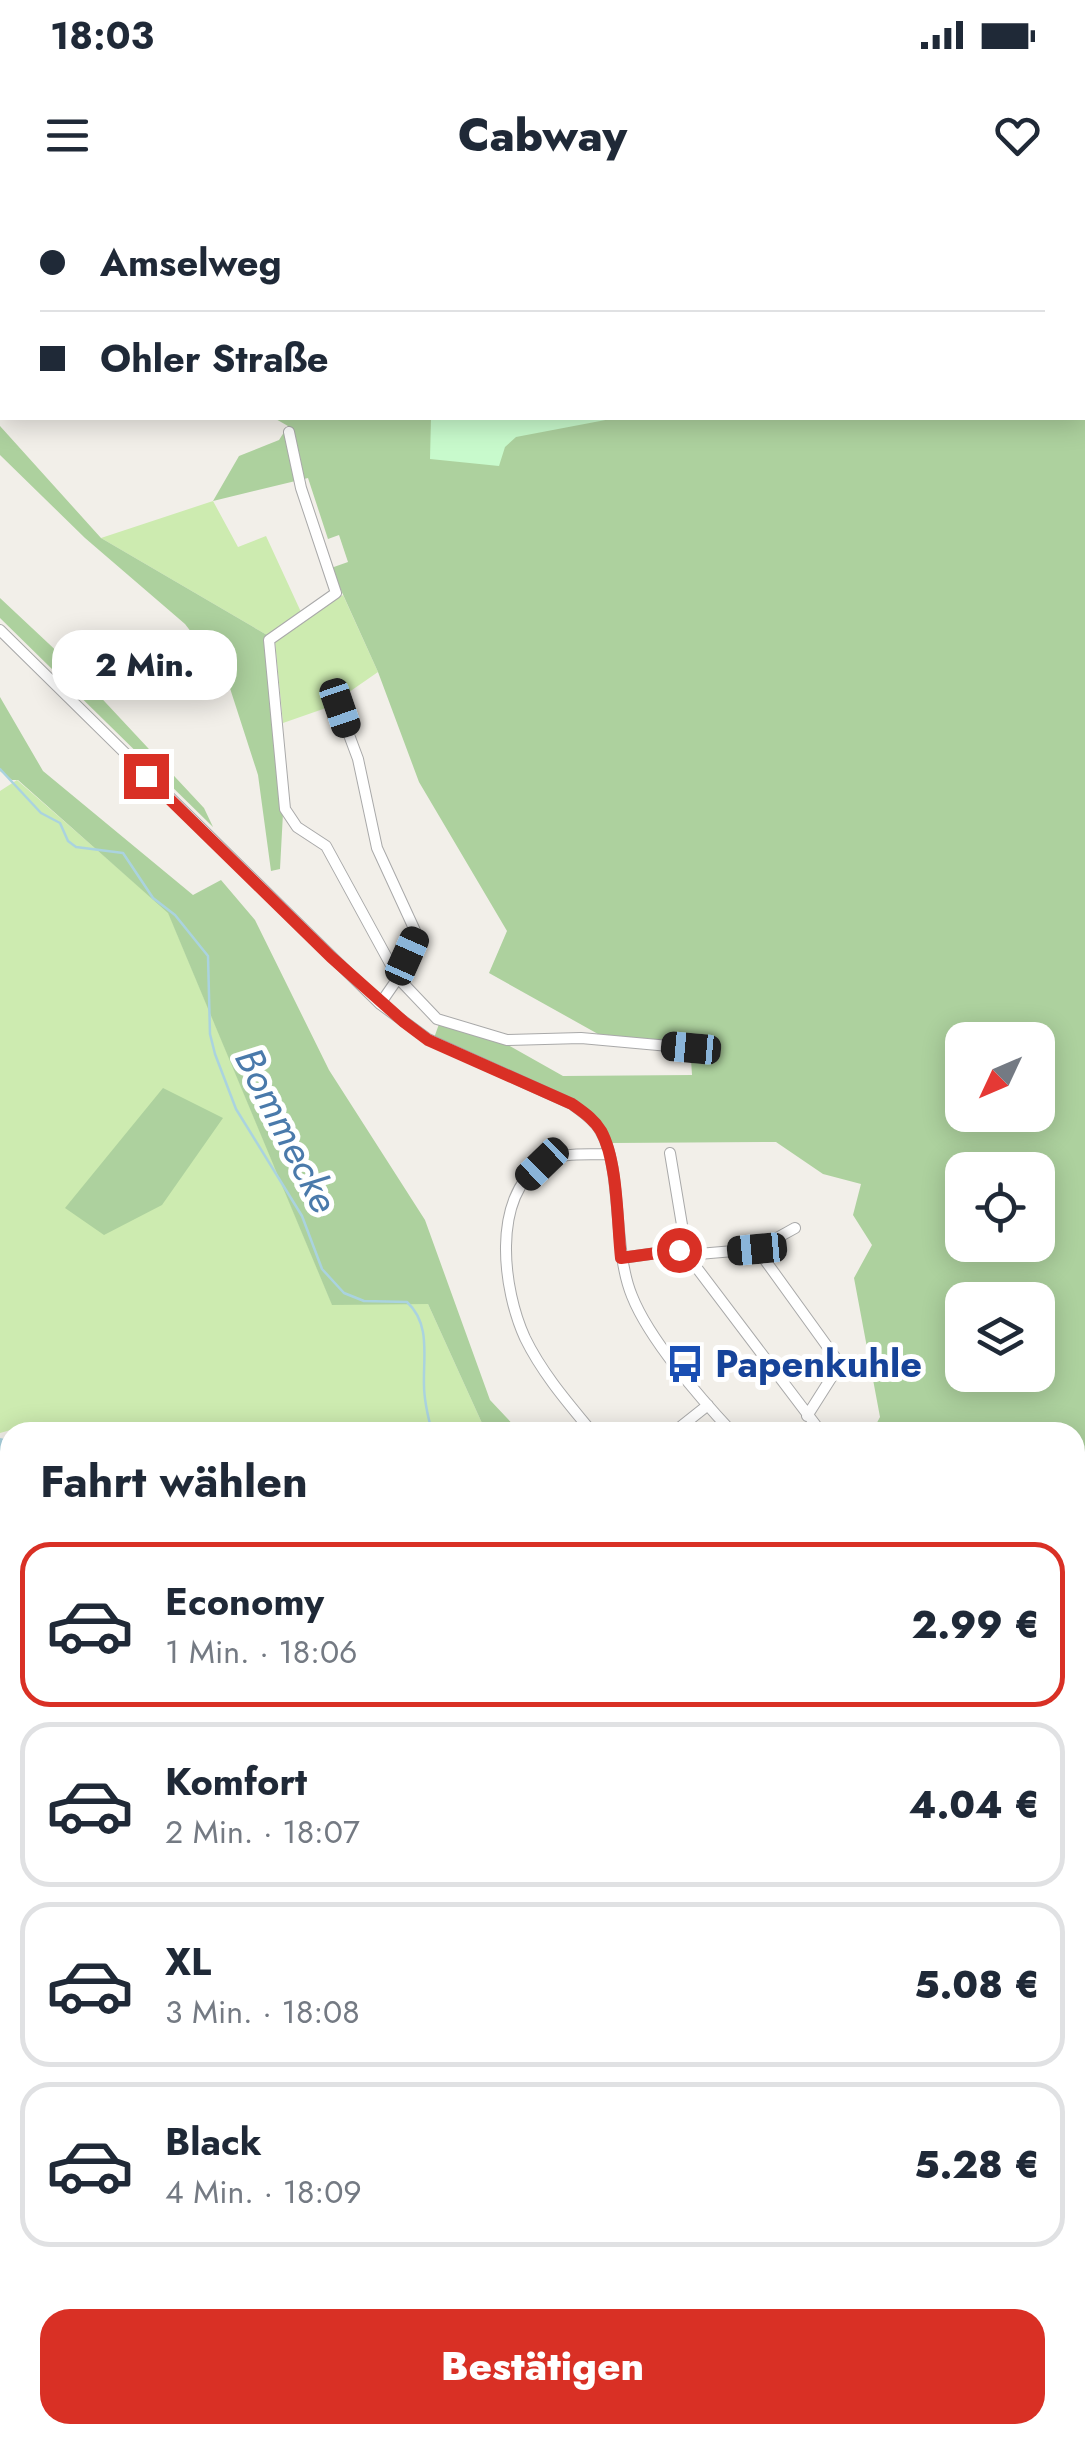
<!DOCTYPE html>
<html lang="de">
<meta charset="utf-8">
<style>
body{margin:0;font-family:Jost,sans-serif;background:#f6f6f7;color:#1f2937;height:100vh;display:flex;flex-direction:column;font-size:38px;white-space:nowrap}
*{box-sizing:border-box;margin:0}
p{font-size:32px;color:#747a83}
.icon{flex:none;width:55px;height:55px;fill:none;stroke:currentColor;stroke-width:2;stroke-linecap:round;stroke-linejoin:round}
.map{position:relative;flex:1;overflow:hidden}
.sheet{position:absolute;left:0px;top:1222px;width:1085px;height:1022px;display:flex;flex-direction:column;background:#fff;border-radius:30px 30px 0 0;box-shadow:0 5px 25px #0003}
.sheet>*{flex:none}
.banner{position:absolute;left:0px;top:0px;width:1085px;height:220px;box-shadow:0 5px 25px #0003;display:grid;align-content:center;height:220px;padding:0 40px;background:#fff}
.needle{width:65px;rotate:226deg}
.tools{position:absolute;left:945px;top:822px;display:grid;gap:20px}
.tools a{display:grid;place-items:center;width:110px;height:110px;border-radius:20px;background:#fff;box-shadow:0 5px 25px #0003;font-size:50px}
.end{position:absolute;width:45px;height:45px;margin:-22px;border:12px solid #d93025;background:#fff;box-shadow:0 0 0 5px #fff}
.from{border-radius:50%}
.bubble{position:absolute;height:70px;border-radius:30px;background:#fff;box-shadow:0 5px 25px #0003;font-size:32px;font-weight:800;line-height:70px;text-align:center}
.car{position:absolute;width:30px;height:60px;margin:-30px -15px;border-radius:12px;box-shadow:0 0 8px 2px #0007;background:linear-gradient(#222 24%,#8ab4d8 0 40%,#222 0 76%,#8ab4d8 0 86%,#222 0)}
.banner b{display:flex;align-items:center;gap:35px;height:95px;font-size:38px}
.banner b+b{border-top:2px solid #e0e1e3}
.banner i{width:25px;height:25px;background:#1f2937}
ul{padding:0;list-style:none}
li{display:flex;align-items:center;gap:30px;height:165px;margin:0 20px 15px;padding:0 20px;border:5px solid #e0e1e3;border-radius:30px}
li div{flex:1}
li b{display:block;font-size:38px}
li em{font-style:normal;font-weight:800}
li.selected{border-color:#d93025}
li>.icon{width:90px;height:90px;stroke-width:1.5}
h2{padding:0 40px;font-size:45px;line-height:120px}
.cta{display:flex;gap:20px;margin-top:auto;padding:20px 40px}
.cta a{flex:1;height:115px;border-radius:30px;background:#d93025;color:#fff;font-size:40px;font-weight:800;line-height:115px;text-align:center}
.status{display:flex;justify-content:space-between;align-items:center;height:70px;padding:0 50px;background:#fff;direction:ltr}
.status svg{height:28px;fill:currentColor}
header{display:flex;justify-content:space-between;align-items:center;height:130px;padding:0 40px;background:#fff;font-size:45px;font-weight:800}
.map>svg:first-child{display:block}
.grass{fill:#cdebb0}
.forest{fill:#add19e;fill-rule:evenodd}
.park{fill:#c8facc}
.water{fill:#aad3df}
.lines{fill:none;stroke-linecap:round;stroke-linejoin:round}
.stream{stroke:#aad3df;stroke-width:2.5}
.minor-casing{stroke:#a9a9a9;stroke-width:12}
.major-casing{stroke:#a06b00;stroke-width:16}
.minor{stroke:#fff;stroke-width:10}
.major{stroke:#fcd6a4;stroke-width:14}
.rail{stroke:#707070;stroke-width:2.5;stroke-dasharray:20 20;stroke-linecap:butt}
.minor-bridge-casing{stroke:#a9a9a9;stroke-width:12;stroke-linecap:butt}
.minor-bridge{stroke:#fff;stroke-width:10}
.route{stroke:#d93025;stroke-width:12}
.labels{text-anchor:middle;stroke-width:10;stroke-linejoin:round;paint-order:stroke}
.transit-label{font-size:38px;font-weight:bold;fill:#164399;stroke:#fff;text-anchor:start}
.water-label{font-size:40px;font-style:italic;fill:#4a7aab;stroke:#fff}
</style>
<div class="status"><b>18:03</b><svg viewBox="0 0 49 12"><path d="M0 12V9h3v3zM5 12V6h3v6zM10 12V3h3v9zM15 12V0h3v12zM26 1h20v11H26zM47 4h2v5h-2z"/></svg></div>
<header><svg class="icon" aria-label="menu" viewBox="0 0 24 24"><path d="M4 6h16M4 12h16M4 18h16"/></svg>Cabway<svg class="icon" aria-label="heart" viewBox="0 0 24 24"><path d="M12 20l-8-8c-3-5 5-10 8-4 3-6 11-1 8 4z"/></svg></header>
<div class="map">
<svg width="1085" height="2244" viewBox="0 0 1085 2244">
<rect width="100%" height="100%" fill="#f2efe9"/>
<path class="grass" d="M213 301 238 347 266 336 301 412 267 435 101 338Z
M343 395 378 472 326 508 283 523 275 442Z
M17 580 168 712 332 1104H428L486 1232H53L32 1224 0 1233V591Z
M793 2235H887L888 2244H793Z"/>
<path class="forest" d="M51 0H1085V1864L1075 1832V1232H872L880 1217 854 1078 872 1045 853 1015 861 984 823 974 776 942 612 943 595 916 434 838 439 824 506 844 563 876 692 875 690 844 598 834 489 773 507 731 419 582 378 472 331 368 348 362 339 335 328 339 308 278 213 301 239 256 279 240 288 226 274 218H1082V2ZM962 840H1038V915H962ZM962 970H1038V1045H962ZM962 1100H1038V1175H962Z
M0 226 101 338 267 435 283 613 280 669 271 671 258 575 227 479 185 424 85 338 0 255Z
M0 398 64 458 204 608 213 627 0 418Z
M0 497 43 571 193 695 221 680 255 720 329 870 425 1020 490 1200 520 1232H486L428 1104 332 1105 168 713 18 580H12L0 571Z
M163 888 223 918 162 1005 104 1035 65 1008Z
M0 1848 10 1852V2235H171L176 2244H0Z
M1085 1992V2090L1075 2084V1996Z
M1085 2224V2244H1042L1040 2235H1075V2225Z"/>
<path class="park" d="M345 0H1019L1021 2H344Z
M431 218H616L516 237 505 247 499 266 430 259Z"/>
<path class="water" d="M0 1238 10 1240V1342L0 1333Z
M887 2235H943L944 2244H888Z"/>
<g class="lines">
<path class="stream" d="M746 0 747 2
M31 2 32 0
M659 2 661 0
M0 37H2
M1082 132 1085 133
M0 569 41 613 60 623 68 641 76 647 123 653 153 698 175 715 208 756 210 834 215 854 236 909 302 1016 322 1069 344 1093 364 1101 407 1102C431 1124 423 1157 424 1185 424 1201 428 1217 432 1232
M1078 2119 1085 2120"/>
<g class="minor-casing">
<path id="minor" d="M0 58H2
M0 96 2 97
M289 232 301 288 336 393 269 440 285 609 297 627 326 646 398 778 437 819 507 840 581 838 691 848
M0 430 380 804 428 839 572 904C582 912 593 918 600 930 623 967 612 1048 632 1096 649 1139 700 1198 732 1232
M344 506 339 508 358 559 377 648 417 735 398 778 380 804
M670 953 687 1055 821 1232
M757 1049 840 1164 807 1216
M621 1058 679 1050 687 1055 757 1049 795 1028
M592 1232C568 1203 542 1173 525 1138 503 1090 491 999 541 964 561 951 587 955 609 954
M674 1232 708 1205
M0 1402 10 1401
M0 1808 10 1822
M1075 1814 1085 1834
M177 2235 182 2244
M236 2235 238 2244
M971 2244 976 2235
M992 2244V2235"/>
</g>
<g class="major-casing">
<path id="major" d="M0 1413 10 1434
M464 2235 466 2244"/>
</g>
<use href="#minor" class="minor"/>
<use href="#major" class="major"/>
<path class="rail" d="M0 1622 10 1624
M0 1689 10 1704
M0 1713 10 1729
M0 1759 10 1774
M221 2235 224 2244"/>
<g class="minor-bridge-casing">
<path id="minor-bridge" d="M0 1818 10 1812"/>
</g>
<use href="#minor-bridge" class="minor-bridge"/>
</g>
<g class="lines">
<path class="route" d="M146 576 331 757 404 822 428 840 572 904C583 912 594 919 601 931 618 962 617 1022 621 1058L679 1050"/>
</g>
<defs>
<g id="bus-bare" transform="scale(3)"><path d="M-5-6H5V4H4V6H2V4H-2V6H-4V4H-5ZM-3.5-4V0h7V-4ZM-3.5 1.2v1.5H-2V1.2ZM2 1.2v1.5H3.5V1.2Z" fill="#1a4fb4" stroke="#fff" stroke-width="2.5" paint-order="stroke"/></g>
</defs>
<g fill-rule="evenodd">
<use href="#bus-bare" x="685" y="1164"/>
</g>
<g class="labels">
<g class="transit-label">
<text x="715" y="1177">Papenkuhle</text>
</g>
<g class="water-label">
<text transform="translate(287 930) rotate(63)" y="14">Bommecke</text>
</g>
</g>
</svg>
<div class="tools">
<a><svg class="needle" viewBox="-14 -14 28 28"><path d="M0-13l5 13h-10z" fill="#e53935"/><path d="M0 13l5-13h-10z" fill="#747a83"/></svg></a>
<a><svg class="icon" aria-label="locate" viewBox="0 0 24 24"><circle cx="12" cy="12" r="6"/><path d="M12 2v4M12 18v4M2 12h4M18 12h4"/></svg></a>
<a><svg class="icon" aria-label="layers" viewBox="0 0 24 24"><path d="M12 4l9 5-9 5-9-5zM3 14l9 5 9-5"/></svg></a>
</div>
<i class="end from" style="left:679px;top:1050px"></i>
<i class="end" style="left:146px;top:576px"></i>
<div class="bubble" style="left:52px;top:430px;width:185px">2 Min.</div>
<i class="car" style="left:340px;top:508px;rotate:161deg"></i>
<i class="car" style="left:407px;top:756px;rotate:24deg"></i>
<i class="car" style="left:691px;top:848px;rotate:275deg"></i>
<i class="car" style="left:542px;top:964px;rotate:226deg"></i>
<i class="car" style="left:757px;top:1049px;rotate:265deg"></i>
<div class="banner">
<b><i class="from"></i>Amselweg</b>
<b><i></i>Ohler Straße</b>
</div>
<section class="sheet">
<h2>Fahrt wählen</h2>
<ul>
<li class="selected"><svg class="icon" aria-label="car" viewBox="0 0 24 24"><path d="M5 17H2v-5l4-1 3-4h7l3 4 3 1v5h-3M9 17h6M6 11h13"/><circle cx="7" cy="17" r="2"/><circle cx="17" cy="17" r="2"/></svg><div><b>Economy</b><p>1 Min. · 18:06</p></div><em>2.99 €</em></li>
<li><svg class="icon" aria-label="car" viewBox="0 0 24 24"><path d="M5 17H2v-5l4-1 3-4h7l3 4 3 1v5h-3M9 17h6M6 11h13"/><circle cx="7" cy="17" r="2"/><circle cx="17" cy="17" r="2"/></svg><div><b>Komfort</b><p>2 Min. · 18:07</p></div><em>4.04 €</em></li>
<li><svg class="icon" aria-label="car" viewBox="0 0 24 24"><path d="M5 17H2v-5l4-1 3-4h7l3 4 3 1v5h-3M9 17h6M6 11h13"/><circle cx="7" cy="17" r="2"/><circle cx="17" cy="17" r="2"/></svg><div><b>XL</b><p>3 Min. · 18:08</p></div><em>5.08 €</em></li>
<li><svg class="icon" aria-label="car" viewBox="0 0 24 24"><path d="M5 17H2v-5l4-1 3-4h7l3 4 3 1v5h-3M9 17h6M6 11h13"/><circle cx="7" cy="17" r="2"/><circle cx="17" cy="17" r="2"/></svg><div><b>Black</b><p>4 Min. · 18:09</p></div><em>5.28 €</em></li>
</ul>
<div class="cta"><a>Bestätigen</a></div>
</section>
</div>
